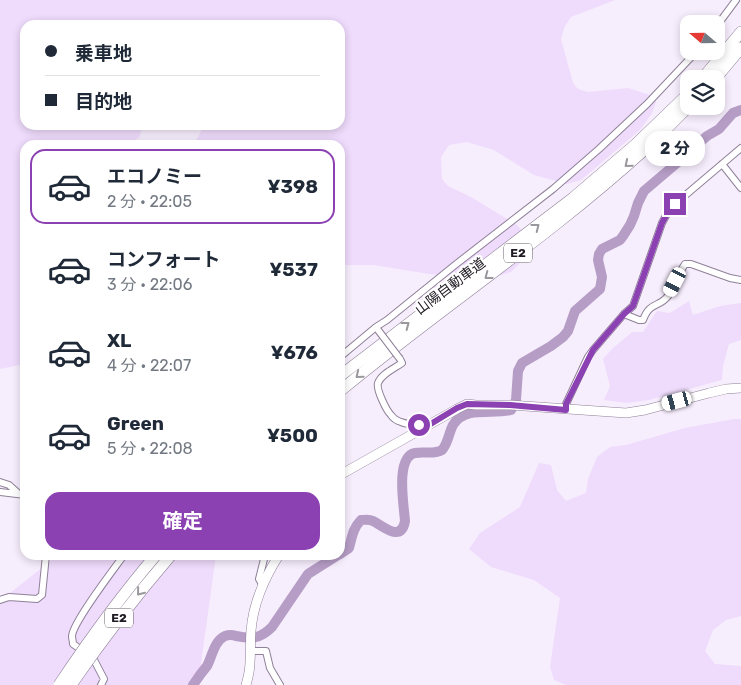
<!DOCTYPE html>
<html lang="ja">
<meta charset="utf-8">
<style>
body{margin:0;font-family:Rubik,"Noto Sans JP",sans-serif;background:#f2f2f3;color:#1f2937;height:100vh;display:flex;flex-direction:column;font-size:19px;white-space:nowrap}
*{box-sizing:border-box;margin:0}
p{font-size:16px;color:#747a83}
.icon{flex:none;width:28px;height:28px;fill:none;stroke:currentColor;stroke-width:2;stroke-linecap:round;stroke-linejoin:round}
.map{position:relative;flex:1;overflow:hidden}
.panel{position:absolute;left:20px;top:140px;width:325px;height:420px;display:flex;flex-direction:column;background:#fff;border-radius:15px;box-shadow:0 2px 8px #0003}
.panel>*{flex:none}
.top-card{position:absolute;left:20px;top:20px;width:325px;height:110px;border-radius:15px;box-shadow:0 2px 8px #0003;display:grid;align-content:center;height:110px;padding:0 25px;background:#fff}
.needle{width:32px;rotate:290deg}
.buttons{position:absolute;left:680px;top:15px;display:grid;gap:10px}
.buttons a{display:grid;place-items:center;width:45px;height:45px;border-radius:10px;background:#fff;box-shadow:0 2px 8px #0003;font-size:25px}
.end{position:absolute;width:22px;height:22px;margin:-11px;border:6px solid #8c41b3;background:#fff;box-shadow:0 0 0 2px #fff}
.from{border-radius:50%}
.bubble{position:absolute;height:35px;border-radius:15px;background:#fff;box-shadow:0 2px 8px #0003;font-size:16px;font-weight:700;line-height:35px;text-align:center}
.car{position:absolute;width:15px;height:30px;margin:-15px -8px;border-radius:6px;box-shadow:0 0 4px 1px #0007;background:linear-gradient(#fff 24%,#345 0 40%,#fff 0 76%,#345 0 86%,#fff 0)}
.top-card b{display:flex;align-items:center;gap:18px;height:48px;font-size:19px}
.top-card b+b{border-top:1px solid #e0e1e3}
.top-card i{width:12px;height:12px;background:#1f2937}
ul{padding:9px 0 0;list-style:none}
li{display:flex;align-items:center;gap:15px;height:75px;margin:0 10px 8px;padding:0 15px;border:2px solid transparent;border-radius:15px}
li div{flex:1}
li b{display:block;font-size:19px}
li em{font-style:normal;font-weight:700}
li.current{border-color:#8c41b3}
li>.icon{width:45px;height:45px;stroke-width:1.5}
.action{display:flex;gap:10px;margin-top:auto;padding:10px 25px}
.action a{flex:1;height:58px;border-radius:15px;background:#8c41b3;color:#fff;font-size:20px;font-weight:700;line-height:58px;text-align:center}
.map>svg:first-child{display:block}
.green{fill:#efdbfc}
.lines{fill:none;stroke-linecap:round;stroke-linejoin:round}
.river{stroke:#b69dc6;stroke-width:10}
.street-casing{stroke:#8f8198;stroke-width:8}
.secondary-casing{stroke:#8f8198;stroke-width:10}
.highway-casing{stroke:#8f8198;stroke-width:12}
.street{stroke:#fff;stroke-width:6}
.secondary{stroke:#fff;stroke-width:9}
.highway{stroke:#fff;stroke-width:11}
.street-bridge-casing{stroke:#8f8198;stroke-width:8;stroke-linecap:butt}
.highway-bridge-casing{stroke:#8f8198;stroke-width:12;stroke-linecap:butt}
.street-bridge{stroke:#fff;stroke-width:6}
.highway-bridge{stroke:#fff;stroke-width:11}
.oneway{stroke:#9a989c}
.route{stroke:#8c41b3;stroke-width:6}
.labels{text-anchor:middle;stroke-width:4.5;stroke-linejoin:round;paint-order:stroke}
.shield{fill:#fff;stroke:#625e64;stroke-width:1}
.shield-label{font-size:12px;font-weight:bold;fill:#1e1922}
.street-label{font-size:14px;fill:#1e1922;stroke:#fff}
</style>
<div class="map">
<svg width="741" height="685" viewBox="0 0 741 685">
<rect width="100%" height="100%" fill="#f7eefd"/>
<path class="green" d="M0 0H615L571 17 565 26 561 39 573 83 578 89 588 92 628 88 656 97V102L652 113 640 130 581 180 567 184 534 175 494 150 467 142 449 145 441 157 442 179 448 186 471 197 517 225 528 237 527 250 524 259 511 272 486 280 429 274 374 265H340V145H194L204 125H340V25H25V125H143L139 138 126 145H25V364L0 369Z
M689 301 693 315 720 306 741 303V340L729 344 723 366 722 380 649 400 627 403 604 400 610 386 603 359 612 349 632 332H643L657 311 670 313Z
M734 419H741V616L726 620 713 630 705 651 715 664 741 666V685H566L554 680 550 667 560 598 534 580 491 567 469 549 480 533 520 507 539 463 551 465 557 490 566 501 586 493 588 479 597 457 610 447 626 445 685 428Z
M58 555H216L198 685H0V601Z"/>
<g class="lines">
<path class="river" d="M340 554 349 548C352 537 353 528 361 520 365 520 369 519 373 521 383 526 401 543 405 521 404 506 395 457 415 453 424 451 434 455 442 450 448 444 449 432 453 425 465 405 493 415 511 410L516 400 518 371 522 363 551 346 563 337 568 331 575 311 600 289 602 277 598 260 599 254 602 249 620 240 623 236 630 225 634 216 638 203 644 191 684 157 699 143 707 136 719 129 733 113 741 110
M193 685C197 679 202 672 207 666 212 657 214 641 225 636 228 635 233 635 236 636 252 639 260 639 272 627L308 574 338 555"/>
<g class="street-casing">
<path id="street" d="M716 27 736 0
M722 164 741 188
M624 314 639 320H643C650 301 659 308 668 296 675 286 678 274 685 264H691L730 278 741 280
M340 357 376 327 387 320 455 265 553 189 599 149 647 104 697 51
M400 359 402 363C395 368 381 374 378 383 376 389 386 410 391 415 393 418 398 421 401 422 408 425 416 424 423 428
M566 410V404L588 357 593 350 624 314 633 306 662 223 668 212 675 204 741 148
M0 482 9 485 19 494
M0 492 25 495
M263 586 259 579 265 555
M0 600 9 597 37 599 42 595 46 555
M250 651H266L270 668 280 685
M101 685 104 679 93 658 73 644C73 641 72 639 72 636 73 622 114 569 124 555"/>
</g>
<g class="secondary-casing">
<path id="secondary" d="M340 475 457 409 467 404 476 405H510L626 413 645 410 709 393 726 389 741 388
M246 685C248 678 250 670 250 662 251 652 250 641 251 631 253 604 265 577 279 555"/>
</g>
<g class="highway-casing">
<path id="highway" d="M702 79 741 32
M715 79 741 48
M340 376 573 198 635 145 689 93
M340 391C439 309 547 238 643 151 659 137 674 121 689 106"/>
</g>
<use href="#street" class="street"/>
<use href="#secondary" class="secondary"/>
<use href="#highway" class="highway"/>
<g class="street-bridge-casing">
<path id="street-bridge" d="M378 330 400 359"/>
</g>
<g class="highway-bridge-casing">
<path id="highway-bridge" d="M59 685C89 640 121 596 156 555
M71 685C102 640 135 597 171 555"/>
</g>
<use href="#street-bridge" class="street-bridge"/>
<use href="#highway-bridge" class="highway-bridge"/>
</g>
<defs><path id="oneway-chevron" d="M-2-3.5L2.5 0L-2 3.5" fill="none" stroke-width="1.6" stroke-linecap="round" stroke-linejoin="round" transform="scale(1.25)"/></defs>
<g class="oneway">
<use href="#oneway-chevron" transform="translate(628 164) rotate(140)"/>
<use href="#oneway-chevron" transform="translate(536 227) rotate(-38)"/>
<use href="#oneway-chevron" transform="translate(488 276) rotate(143)"/>
<use href="#oneway-chevron" transform="translate(406 325) rotate(-37)"/>
<use href="#oneway-chevron" transform="translate(359 375) rotate(141)"/>
<use href="#oneway-chevron" transform="translate(140 592) rotate(129)"/>
</g>
<g class="lines">
<path class="route" d="M419 425 424 428 457 408 467 404 510 405 566 410V404L593 350 624 314 633 306 662 223 668 212 675 204"/>
</g>
<g class="labels">
<g class="shield">
<rect x="504" y="243.5" width="28" height="19" rx="4"/>
<rect x="105" y="608.5" width="28" height="19" rx="4"/>
</g>
<g class="shield-label">
<text x="518" y="257">E2</text>
<text x="119" y="622">E2</text>
</g>
<g class="street-label">
<text transform="translate(450 286) rotate(-37)" y="5">山陽自動車道</text>
</g>
</g>
</svg>
<div class="buttons">
<a><svg class="needle" viewBox="-14 -14 28 28"><path d="M0-13l5 13h-10z" fill="#e53935"/><path d="M0 13l5-13h-10z" fill="#747a83"/></svg></a>
<a><svg class="icon" aria-label="layers" viewBox="0 0 24 24"><path d="M12 4l9 5-9 5-9-5zM3 14l9 5 9-5"/></svg></a>
</div>
<i class="end from" style="left:419px;top:425px"></i>
<i class="end" style="left:675px;top:204px"></i>
<div class="bubble" style="left:645px;top:131px;width:60px">2 分</div>
<i class="car" style="left:675px;top:282px;rotate:207deg"></i>
<i class="car" style="left:677px;top:401px;rotate:255deg"></i>
<div class="top-card">
<b><i class="from"></i>乗車地</b>
<b><i></i>目的地</b>
</div>
<section class="panel">
<ul>
<li class="current"><svg class="icon" aria-label="car" viewBox="0 0 24 24"><path d="M5 17H2v-5l4-1 3-4h7l3 4 3 1v5h-3M9 17h6M6 11h13"/><circle cx="7" cy="17" r="2"/><circle cx="17" cy="17" r="2"/></svg><div><b>エコノミー</b><p>2 分 · 22:05</p></div><em>¥398</em></li>
<li><svg class="icon" aria-label="car" viewBox="0 0 24 24"><path d="M5 17H2v-5l4-1 3-4h7l3 4 3 1v5h-3M9 17h6M6 11h13"/><circle cx="7" cy="17" r="2"/><circle cx="17" cy="17" r="2"/></svg><div><b>コンフォート</b><p>3 分 · 22:06</p></div><em>¥537</em></li>
<li><svg class="icon" aria-label="car" viewBox="0 0 24 24"><path d="M5 17H2v-5l4-1 3-4h7l3 4 3 1v5h-3M9 17h6M6 11h13"/><circle cx="7" cy="17" r="2"/><circle cx="17" cy="17" r="2"/></svg><div><b>XL</b><p>4 分 · 22:07</p></div><em>¥676</em></li>
<li><svg class="icon" aria-label="car" viewBox="0 0 24 24"><path d="M5 17H2v-5l4-1 3-4h7l3 4 3 1v5h-3M9 17h6M6 11h13"/><circle cx="7" cy="17" r="2"/><circle cx="17" cy="17" r="2"/></svg><div><b>Green</b><p>5 分 · 22:08</p></div><em>¥500</em></li>
</ul>
<div class="action"><a>確定</a></div>
</section>
</div>
